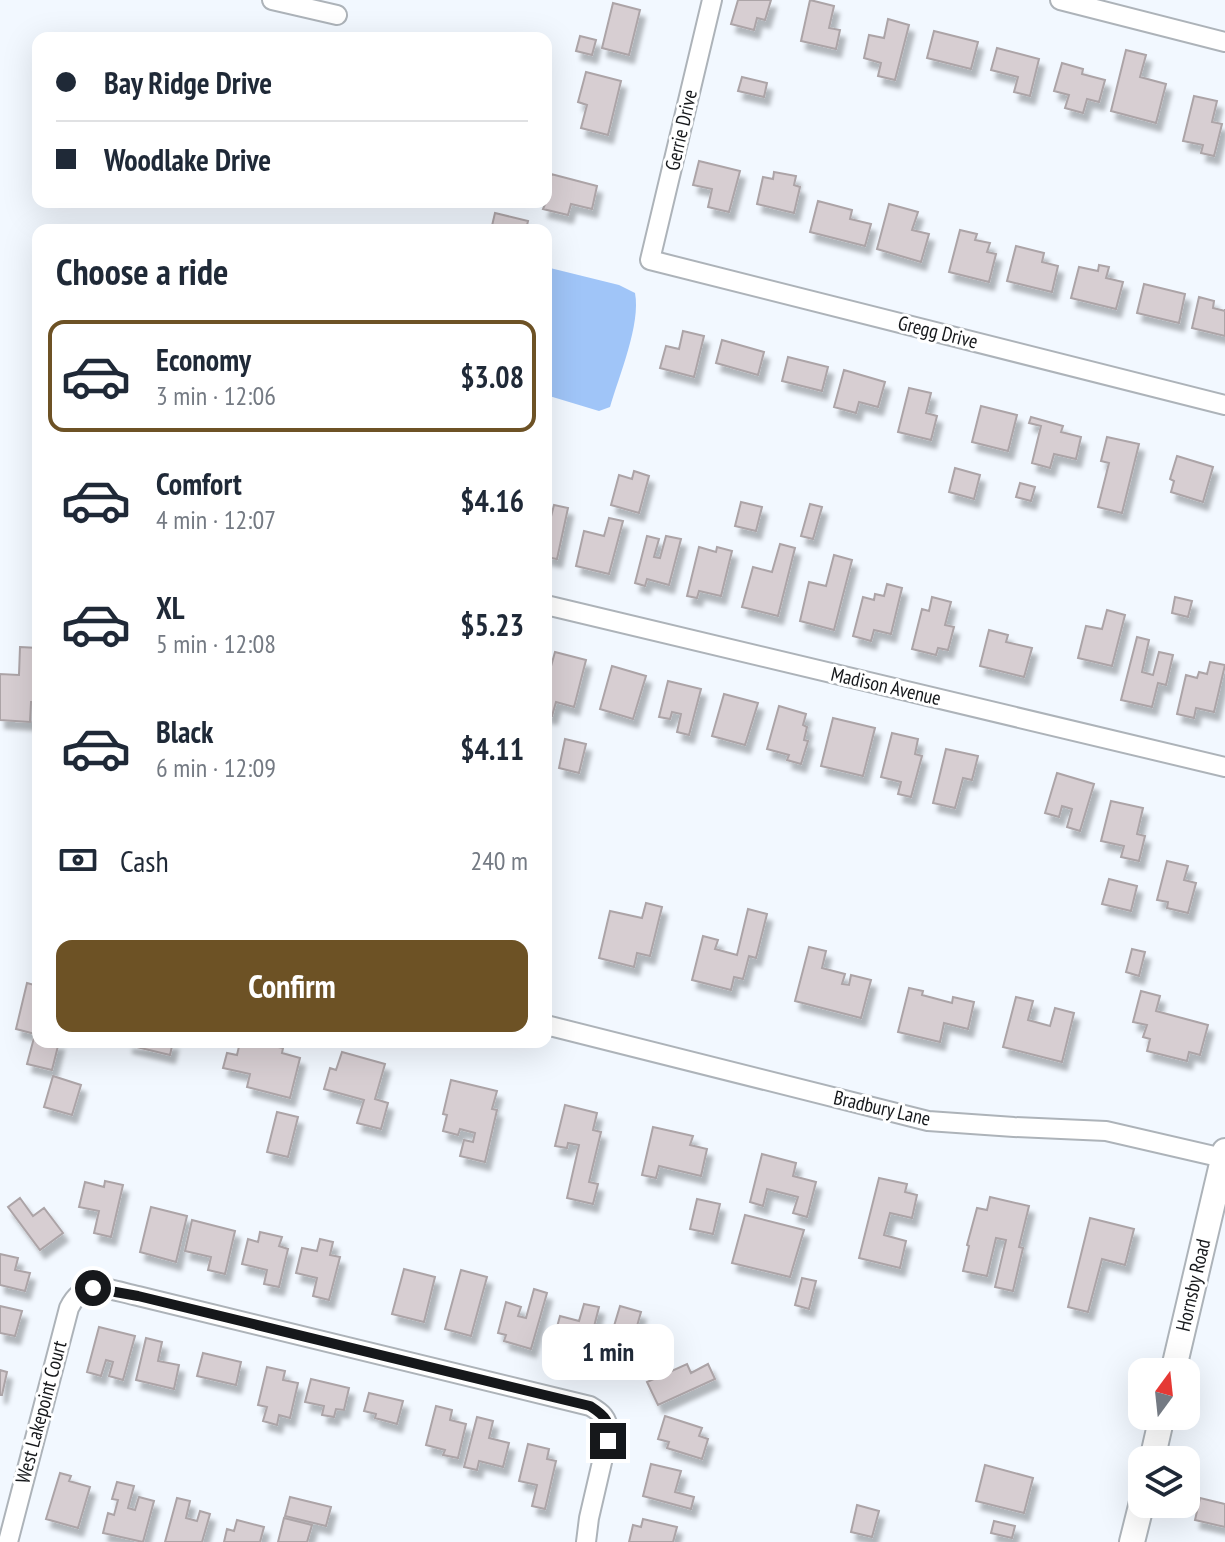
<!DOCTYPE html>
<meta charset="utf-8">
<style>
body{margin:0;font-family:"PT Sans Narrow",sans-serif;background:#f2f2f3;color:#1f2937;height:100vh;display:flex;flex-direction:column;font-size:30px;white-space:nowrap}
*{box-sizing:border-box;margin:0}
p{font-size:26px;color:#747a83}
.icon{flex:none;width:44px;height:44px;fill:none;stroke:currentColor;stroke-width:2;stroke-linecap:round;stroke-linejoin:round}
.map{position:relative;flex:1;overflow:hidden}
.panel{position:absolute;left:32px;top:224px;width:520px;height:824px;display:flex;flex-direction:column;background:#fff;border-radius:16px;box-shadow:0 8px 32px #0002}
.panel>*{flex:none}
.top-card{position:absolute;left:32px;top:32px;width:520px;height:176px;border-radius:16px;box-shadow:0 8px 32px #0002;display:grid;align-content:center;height:176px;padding:0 24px;background:#fff}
.needle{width:52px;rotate:15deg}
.fabs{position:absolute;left:1128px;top:1358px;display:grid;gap:16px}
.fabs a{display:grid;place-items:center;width:72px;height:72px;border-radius:16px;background:#fff;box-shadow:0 8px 32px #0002;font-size:40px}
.end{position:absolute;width:36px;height:36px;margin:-18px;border:10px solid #16181b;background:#fff;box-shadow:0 0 0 4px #fff}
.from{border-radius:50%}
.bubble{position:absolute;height:56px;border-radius:16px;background:#fff;box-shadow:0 8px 32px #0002;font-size:26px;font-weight:700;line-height:56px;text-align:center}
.top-card b{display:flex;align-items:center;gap:28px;height:76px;font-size:30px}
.top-card b+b{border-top:2px solid #e0e1e3}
.top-card i{width:20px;height:20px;background:#1f2937}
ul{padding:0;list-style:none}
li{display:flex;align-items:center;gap:24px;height:112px;margin:0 16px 12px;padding:0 8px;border:4px solid transparent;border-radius:16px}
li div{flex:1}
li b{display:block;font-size:30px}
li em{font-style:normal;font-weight:700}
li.selected{border-color:#6d5225}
li>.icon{width:72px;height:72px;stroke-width:1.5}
h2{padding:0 24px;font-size:36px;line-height:96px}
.pay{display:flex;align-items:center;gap:20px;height:88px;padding:0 24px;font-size:30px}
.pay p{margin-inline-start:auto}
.cta{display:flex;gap:16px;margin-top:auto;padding:16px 24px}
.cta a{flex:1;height:92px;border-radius:16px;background:#6d5225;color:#fff;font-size:32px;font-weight:700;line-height:92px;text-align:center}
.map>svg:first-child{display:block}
.water{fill:#a0c5f8}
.building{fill:#d7ced2;stroke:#aca4a7;stroke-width:2;filter:url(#shadow)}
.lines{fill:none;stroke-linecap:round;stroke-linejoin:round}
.minor-casing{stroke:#adb3b9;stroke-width:22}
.tertiary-casing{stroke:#adb3b9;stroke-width:28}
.minor{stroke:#fff;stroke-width:18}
.tertiary{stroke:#fff;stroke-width:24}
.route{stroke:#16181b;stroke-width:10}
.labels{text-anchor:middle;stroke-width:6;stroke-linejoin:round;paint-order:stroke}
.street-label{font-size:20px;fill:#16181b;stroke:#fff}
</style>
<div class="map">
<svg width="1225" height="1542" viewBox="0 0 1225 1542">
<defs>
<filter id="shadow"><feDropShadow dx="5" dy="8" stdDeviation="2" flood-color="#0004"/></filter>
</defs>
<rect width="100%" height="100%" fill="#f2f8ff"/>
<path class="water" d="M546 267 619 285 635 293C641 324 619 376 610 407L599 411 546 395Z"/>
<path class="building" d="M738 0H771L765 20 757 18 754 30 731 24Z
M810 0 834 6 829 28 840 30 836 49 801 41Z
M613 3 640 10 629 55 602 48Z
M888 19 909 25 895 80 878 76 881 63 864 58 869 35 884 38Z
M934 31 978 42 971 69 927 58Z
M580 36 596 40 592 55 576 51Z
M997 48 1039 59 1030 96 1014 92 1018 77 991 70Z
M1126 50 1146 55 1140 77 1166 84 1156 123 1111 111Z
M1062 63 1083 69 1082 74 1105 80 1099 102 1087 99 1083 113 1065 108 1069 95 1054 91Z
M586 72 621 81 608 135 581 128 587 105 578 102Z
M742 77 767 83 764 97 738 91Z
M1194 96 1217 101 1212 122 1222 124 1214 156 1201 153 1203 145 1183 141Z
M699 161 740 171 729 212 708 207 712 189 693 185Z
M774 172 796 176 794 185 800 187 794 213 757 204 763 177 773 179Z
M551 174 597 186 592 209 571 204 568 215 543 209 546 202Z
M818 201 852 210 850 219 871 224 865 246 810 232Z
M889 204 918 212 912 230 929 234 921 262 877 249Z
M495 213 528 221 526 230H491Z
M960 230 977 234 975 240 990 243 987 252 996 254 989 282 949 272Z
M1016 246 1044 253 1042 262 1058 266 1052 292 1007 281Z
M1099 265 1109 267 1106 278 1123 282 1116 309 1071 298 1079 267 1098 271Z
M1144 284 1185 294 1179 323 1137 313Z
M1199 297 1214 301 1213 308 1225 311V309V336L1192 328Z
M683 331 704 336 694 377 660 368 666 346 679 349Z
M722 340 764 352 758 375 716 363Z
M788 357 828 367 822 391 782 381Z
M844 370 885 382 878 407 859 402 856 413 834 407Z
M909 388 931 393 926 413 937 416 931 440 898 432Z
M981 406 1017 415 1008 451 972 442Z
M1031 417 1063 426 1061 432 1081 437 1076 459 1054 454 1050 468 1032 463 1041 426 1029 423Z
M1107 437 1139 444 1122 513 1098 507 1109 463 1101 461Z
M1177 456 1213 467 1203 502 1171 492 1174 481 1170 479Z
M955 468 980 475 974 499 949 492Z
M634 471 649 476 639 513 611 505 619 475 632 479Z
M1020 483 1035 487 1031 501 1016 497Z
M741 502 762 507 756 531 735 526Z
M810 504 822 507 813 539 801 536Z
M554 505 568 508 557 559 546 557V536Z
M609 518 623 521 609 574 576 566 584 531 604 536Z
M647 536 659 539 654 557 660 558 666 536 681 539 669 585 647 579 645 586 635 583Z
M780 544 795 548 778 616 742 607 753 567 772 572Z
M699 547 716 552 717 547 732 551 721 596 699 591 697 598 687 596Z
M834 555 852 560 834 630 800 621 809 582 826 586Z
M887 584 902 588 891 634 874 630 871 641 853 636 863 597 874 600 875 594 884 596Z
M932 597 951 602 945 625 954 627 948 650 938 648 936 655 912 649 922 609 929 611Z
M1175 597 1192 601 1188 617 1172 613Z
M1107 610 1125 615 1112 666 1078 658 1086 626 1102 629Z
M989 630 1008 635 1006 642 1032 648 1024 677 980 666Z
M1137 637 1149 640 1142 672 1153 675 1159 652 1173 655 1166 685 1158 683 1152 707 1121 700Z
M20 647 38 648V702H31L30 722 0 720V674L19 675Z
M555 652 586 660 574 707 556 702 552 716 546 715V684Z
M1210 662 1225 665 1214 712 1196 708 1194 718 1177 714 1186 675 1197 678 1199 672 1207 674Z
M612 666 646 676 633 719 600 709Z
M668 681 701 689 689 735 677 732 681 714 672 712 670 719 659 717Z
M724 694 758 703 745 745 712 736Z
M779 706 806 714 803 725 807 727 804 740 808 741 801 764 787 760 789 755 767 749Z
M833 718 875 728 863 776 821 766Z
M892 733 918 739 915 754 922 756 911 797 898 794 901 782 881 777Z
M565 739 586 744 579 773 559 768Z
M946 749 978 756 972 780 963 778 955 808 933 803Z
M1057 773 1094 784 1080 831 1067 827 1072 809 1062 806 1059 817 1045 813Z
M1111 801 1143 808 1137 834 1145 836 1139 861 1121 857 1124 846 1101 841Z
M1167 861 1188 866 1184 880 1196 883 1188 913 1167 908 1168 902 1157 900Z
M1109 879 1137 886 1131 911 1102 904Z
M646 903 662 907 650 956 637 953 634 967 599 958 610 911 642 918Z
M748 909 767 914 756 958 749 956 743 979 734 977 731 990 692 980 703 936 718 940 715 949 737 955Z
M809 947 826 951 822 968 845 974 842 984 849 985 851 975 871 980 861 1018 795 1001Z
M1132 949 1145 952 1139 976 1126 972Z
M27 983 38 986V1042H59L52 1070 27 1064 35 1034 16 1029Z
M909 988 923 991 922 995 952 1003 953 997 974 1002 968 1029 944 1023 940 1042 898 1032Z
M1141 991 1160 996 1156 1011 1208 1025 1200 1055 1189 1052 1187 1061 1147 1051 1150 1039 1143 1037 1147 1025 1133 1022Z
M1016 997 1033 1001 1028 1020 1050 1026 1055 1008 1074 1013 1062 1062 1003 1047Z
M128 1042H173L170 1055 128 1045Z
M240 1042H273V1046L283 1048 282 1053 300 1058 290 1098 247 1087 250 1074 223 1068 227 1053 237 1055Z
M342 1052 385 1064 375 1099 388 1103 381 1129 357 1123 364 1100 324 1089 330 1068 336 1070Z
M53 1076 81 1085 72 1115 44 1107Z
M451 1080 497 1091 492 1109 497 1110 485 1162 460 1156 464 1140 473 1142 475 1133 460 1129 458 1135 443 1131 447 1115 443 1114Z
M565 1105 597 1113 593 1130 601 1132 589 1182 598 1184 593 1204 567 1198 579 1145 568 1143 567 1148 555 1146Z
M277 1112 298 1117 288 1157 267 1152Z
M653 1127 693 1136 690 1145 707 1149 701 1176 659 1166 656 1178 642 1175Z
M762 1154 796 1163 793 1176 816 1182 807 1217 793 1213 798 1197 767 1189 763 1206 750 1202Z
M879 1178 907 1184 905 1192 917 1195 912 1218 890 1213 884 1235 906 1241 900 1268 859 1258Z
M105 1181 123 1185 111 1237 94 1233 99 1211 79 1207 85 1182 104 1187Z
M990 1197 1029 1206 1019 1247 1023 1248 1013 1291 995 1287 1006 1240 996 1238 987 1276 963 1271 969 1246 967 1245 977 1208 987 1210Z
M20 1198 33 1216 44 1208 63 1233 40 1250 8 1207Z
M697 1199 720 1204 713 1234 690 1229Z
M151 1207 187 1216 176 1262 140 1252Z
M745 1215 804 1230 790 1277 732 1263Z
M1090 1218 1134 1229 1125 1265 1102 1259 1088 1312 1068 1307Z
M192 1220 235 1231 225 1274 208 1270 211 1257 185 1251Z
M260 1232 282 1237 279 1246 288 1249 279 1287 264 1284 267 1270 242 1264 248 1239 258 1242Z
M320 1239 333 1242 330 1255 340 1257 329 1300 313 1296 317 1278 296 1273 302 1248 317 1251Z
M0 1254 18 1258 15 1270 30 1273 25 1291 0 1285Z
M404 1269 435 1277 424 1322 392 1314Z
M461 1270 487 1277 471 1336 445 1329Z
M802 1278 816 1281 809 1309 795 1305Z
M534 1289 547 1293 531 1349 504 1341 506 1335 498 1333 506 1302 521 1307 518 1316 526 1318Z
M584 1304 599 1307 586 1358 551 1349 560 1316 579 1321Z
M0 1306 22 1311 15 1336 0 1333Z
M620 1306 641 1312 635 1333 643 1335 637 1356 625 1352 622 1361 605 1356Z
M99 1327 135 1336 123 1380 109 1376 113 1362 106 1360 101 1376 87 1372Z
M146 1338 162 1342 158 1361 179 1365 174 1389 136 1380Z
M203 1353 241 1362 236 1385 197 1376Z
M687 1364 691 1373 708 1364 715 1379 658 1405 647 1382Z
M267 1367 285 1371 283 1380 298 1383 290 1418 279 1415 277 1425 263 1421 267 1407 258 1405Z
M0 1370 7 1372 2 1395H0Z
M311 1379 349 1388 344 1410 336 1409 334 1417 322 1415 324 1406 305 1402Z
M369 1393 403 1401 397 1424 375 1418 376 1414 364 1411Z
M436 1406 452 1410 450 1420 466 1424 458 1458 443 1455 445 1450 426 1445Z
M665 1416 702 1428 699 1436 708 1439 702 1459 667 1448 669 1442 658 1439Z
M477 1417 493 1421 489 1438 509 1443 503 1467 479 1461 477 1470 464 1467Z
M528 1444 549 1449 547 1459 556 1461 545 1509 532 1506 537 1485 519 1481Z
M651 1464 681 1471 675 1492 694 1497 691 1509 643 1496Z
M985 1465 1033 1478 1024 1513 976 1501Z
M60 1473 71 1476 69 1481 90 1487 78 1528 46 1519Z
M117 1482 134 1486 128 1508 135 1510 139 1497 154 1501 143 1542 103 1533 108 1513 114 1515 118 1500 112 1499Z
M290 1497 331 1507 326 1526 285 1516Z
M177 1498 190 1501 186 1518 197 1521 200 1511 210 1514 202 1542H165Z
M1200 1498 1225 1504V1527L1195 1520Z
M857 1505 879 1511 872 1537 851 1532Z
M284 1518 312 1525 307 1542H278Z
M643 1519 677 1527 673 1542H629L633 1525 641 1527Z
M237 1520 264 1527 260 1542H224L227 1529 234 1531Z
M994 1521 1015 1526 1012 1538 991 1533Z"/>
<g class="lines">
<g class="minor-casing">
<path id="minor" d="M272 0 337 15
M712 0 650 260 1225 405
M1060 0 1225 42
M546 605 1225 767
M546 1025 928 1121 1014 1127 1106 1131 1223 1158
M8 1542 69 1308C84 1277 110 1290 138 1296L590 1406C602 1413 607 1417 609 1432L589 1518 586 1542"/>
</g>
<g class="tertiary-casing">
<path id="tertiary" d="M1173 1372 1225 1151
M1152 1460 1162 1416
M1132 1542 1142 1502"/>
</g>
<use href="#minor" class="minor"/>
<use href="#tertiary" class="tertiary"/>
</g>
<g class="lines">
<path class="route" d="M93 1288 138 1296 590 1406C607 1417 610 1421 608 1441"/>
</g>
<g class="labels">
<g class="street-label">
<text transform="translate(681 130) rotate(-77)" y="7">Gerrie Drive</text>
<text transform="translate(938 332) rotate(14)" y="7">Gregg Drive</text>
<text transform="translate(886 686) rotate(13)" y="7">Madison Avenue</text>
<text transform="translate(882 1108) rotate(13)" y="7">Bradbury Lane</text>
<text transform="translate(1193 1285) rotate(-77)" y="7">Hornsby Road</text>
<text transform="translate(41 1412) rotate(-75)" y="7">West Lakepoint Court</text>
</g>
</g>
</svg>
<div class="fabs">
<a><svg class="needle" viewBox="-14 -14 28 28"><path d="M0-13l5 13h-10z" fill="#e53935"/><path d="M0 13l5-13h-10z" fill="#747a83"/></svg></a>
<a><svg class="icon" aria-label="layers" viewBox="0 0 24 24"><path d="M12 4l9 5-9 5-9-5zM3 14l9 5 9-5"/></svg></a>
</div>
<i class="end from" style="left:93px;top:1288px"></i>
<i class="end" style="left:608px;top:1441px"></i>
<div class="bubble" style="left:542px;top:1324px;width:132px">1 min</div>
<div class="top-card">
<b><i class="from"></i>Bay Ridge Drive</b>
<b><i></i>Woodlake Drive</b>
</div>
<section class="panel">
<h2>Choose a ride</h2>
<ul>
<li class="selected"><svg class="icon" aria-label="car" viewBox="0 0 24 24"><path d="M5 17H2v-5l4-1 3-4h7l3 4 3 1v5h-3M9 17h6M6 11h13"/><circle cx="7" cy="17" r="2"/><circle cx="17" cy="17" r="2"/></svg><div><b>Economy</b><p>3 min · 12:06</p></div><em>$3.08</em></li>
<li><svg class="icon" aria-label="car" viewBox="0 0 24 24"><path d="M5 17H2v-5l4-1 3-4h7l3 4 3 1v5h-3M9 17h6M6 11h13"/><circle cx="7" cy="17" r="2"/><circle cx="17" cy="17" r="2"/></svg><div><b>Comfort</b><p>4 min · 12:07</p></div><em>$4.16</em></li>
<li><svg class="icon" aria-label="car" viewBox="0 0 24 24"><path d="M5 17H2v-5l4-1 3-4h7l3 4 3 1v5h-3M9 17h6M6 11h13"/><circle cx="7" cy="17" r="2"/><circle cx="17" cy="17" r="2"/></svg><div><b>XL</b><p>5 min · 12:08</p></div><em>$5.23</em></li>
<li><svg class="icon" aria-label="car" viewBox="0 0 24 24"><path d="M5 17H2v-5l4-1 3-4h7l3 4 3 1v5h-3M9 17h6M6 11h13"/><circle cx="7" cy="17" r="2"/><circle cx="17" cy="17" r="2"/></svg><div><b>Black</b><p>6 min · 12:09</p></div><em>$4.11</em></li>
</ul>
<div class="pay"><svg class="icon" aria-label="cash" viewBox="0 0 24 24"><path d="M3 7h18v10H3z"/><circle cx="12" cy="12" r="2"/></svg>Cash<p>240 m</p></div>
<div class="cta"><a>Confirm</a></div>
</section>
</div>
